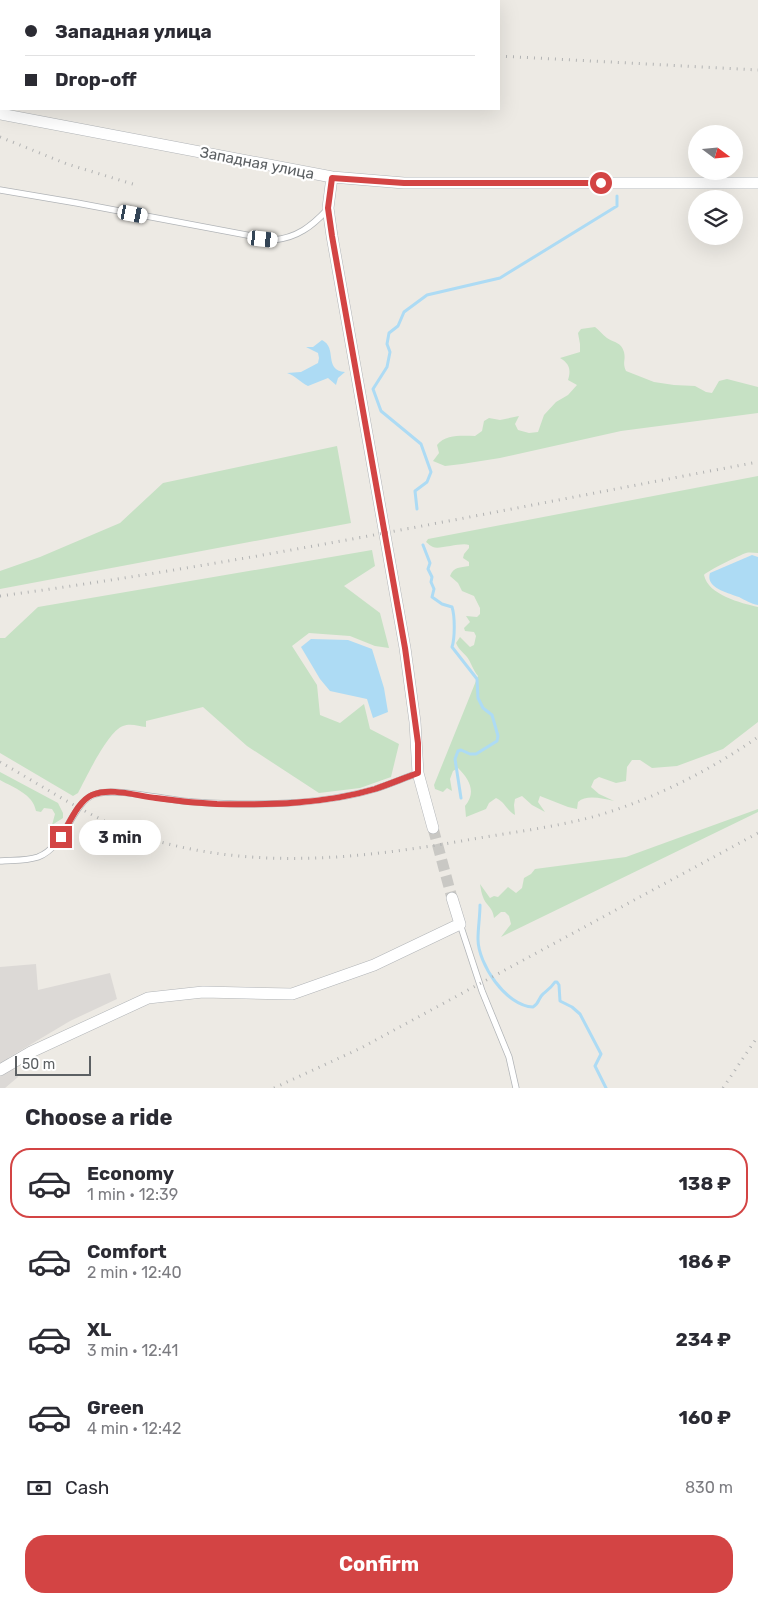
<!DOCTYPE html>
<meta charset="utf-8">
<style>
body{margin:0;font-family:Rubik,sans-serif;background:#f2f2f3;color:#2b2b33;height:100vh;display:flex;flex-direction:column;font-size:19px;white-space:nowrap}
*{box-sizing:border-box;margin:0}
p{font-size:16px;color:#7c7c81}
.icon{flex:none;width:28px;height:28px;fill:none;stroke:currentColor;stroke-width:2;stroke-linecap:round;stroke-linejoin:round}
.map{position:relative;height:1088px;overflow:hidden}
.details{display:flex;flex-direction:column;background:#fff;flex:1}
.details>*{flex:none}
.hud{position:absolute;left:0px;top:0px;width:500px;height:110px;box-shadow:0 5px 20px #0002;display:grid;align-content:center;height:110px;padding:0 25px;background:#fff}
.needle{width:32px;rotate:106deg}
.tools{position:absolute;left:688px;top:125px;display:grid;gap:10px}
.tools a{display:grid;place-items:center;width:55px;height:55px;border-radius:50%;background:#fff;box-shadow:0 5px 20px #0002;font-size:25px}
.scale{position:absolute;left:15px;bottom:12px;width:76px;box-sizing:border-box;padding-left:5px;border:2px solid #5c6063;border-top:0;font-size:14px;line-height:18px;white-space:nowrap;color:#5c6063;-webkit-text-stroke:4px #fff;paint-order:stroke}
.end{position:absolute;width:22px;height:22px;margin:-11px;border:6px solid #d34444;background:#fff;box-shadow:0 0 0 2px #fff}
.from{border-radius:50%}
.bubble{position:absolute;height:35px;border-radius:18px;background:#fff;box-shadow:0 5px 20px #0002;font-size:16px;font-weight:700;line-height:35px;text-align:center}
.car{position:absolute;width:15px;height:30px;margin:-15px -8px;border-radius:6px;box-shadow:0 0 4px 1px #0007;background:linear-gradient(#fff 24%,#345 0 40%,#fff 0 76%,#345 0 86%,#fff 0)}
.hud b{display:flex;align-items:center;gap:18px;height:48px;font-size:19px}
.hud b+b{border-top:1px solid #e1e1e2}
.hud i{width:12px;height:12px;background:#2b2b33}
ul{padding:0;list-style:none}
li{display:flex;align-items:center;gap:15px;height:70px;margin:0 10px 8px;padding:0 15px;border:2px solid transparent;border-radius:20px}
li div{flex:1}
li b{display:block;font-size:19px}
li em{font-style:normal;font-weight:700}
li.active{border-color:#d34444}
li>.icon{width:45px;height:45px;stroke-width:1.5}
h2{padding:0 25px;font-size:22px;line-height:60px}
.pay{display:flex;align-items:center;gap:12px;height:55px;padding:0 25px;font-size:19px}
.pay p{margin-inline-start:auto}
.action{display:flex;gap:10px;margin-top:auto;padding:10px 25px}
.action a{flex:1;height:58px;border-radius:20px;background:#d34444;color:#fff;font-size:20px;font-weight:700;line-height:58px;text-align:center}
.map>svg:first-child{display:block}
.industrial{fill:#dcd9d6}
.green{fill:#c6e1c4}
.water{fill:#addbf4}
.lines{fill:none;stroke-linecap:round;stroke-linejoin:round}
.stream{stroke:#addbf4;stroke-width:3}
.minor-tunnel{stroke:#c9c8c4;stroke-width:11;stroke-dasharray:11 5.5;stroke-linecap:butt}
.service-casing{stroke:#b1b4b7;stroke-width:7}
.minor-casing{stroke:#b1b4b7;stroke-width:12}
.service{stroke:#fff;stroke-width:5.5}
.minor{stroke:#fff;stroke-width:11}
.rail{stroke:#b2b3b3;stroke-width:3;stroke-dasharray:1 6;stroke-linecap:butt}
.route{stroke:#d34444;stroke-width:6}
.labels{text-anchor:middle;stroke-width:4.5;stroke-linejoin:round;paint-order:stroke}
.street-label{font-size:15px;fill:#5c6063;stroke:#fff}
</style>
<div class="map">
<svg width="758" height="1088" viewBox="0 0 758 1088">
<rect width="100%" height="100%" fill="#edeae4"/>
<path class="industrial" d="M36 964 38 990 110 973 117 999 70 1021 8 1058 18 1077 5 1088H0V967Z"/>
<path class="green" d="M595 327C599 330 603 335 607 338 615 343 621 342 624 352 626 361 622 362 626 371L654 382 674 385 695 386 706 392 712 393 719 381 727 379 758 387V413L621 431 500 458 462 464 445 466 433 461 439 453 437 445C446 434 462 436 475 436L482 431 484 421 489 418 500 420 519 416 515 424 518 430 529 433 538 432 544 415 556 402 568 395 577 385 568 380C571 370 570 364 560 358L580 352V344L578 333 581 329Z
M337 446 351 523 0 589V571L40 557 120 523 163 483Z
M758 476V553C754 553 750 552 746 553 740 555 707 571 704 575 708 595 741 603 758 607V722L723 749 677 766 652 768 640 760H632L627 767 626 781 616 783 599 777 594 780 591 787 599 794 614 801C603 799 587 794 578 802L577 809 568 807 540 796 538 802 545 812 532 805 522 796 515 799 514 805 515 815C507 811 505 802 496 798L489 803 486 809 466 817 465 806C477 792 469 779 458 768L453 771 450 779 452 791 447 788 443 792 435 789 434 785 478 676C473 670 471 662 467 657 463 652 459 650 456 643L460 637 470 647 474 645 476 636 474 632 465 631 464 628 470 622 466 616 477 617 480 614V608L474 596 462 591 458 583 450 576C454 566 460 568 469 566V562L463 558 464 554 469 548V545C461 542 439 550 433 547 430 546 429 544 426 542L428 539Z
M372 550 375 566 344 586 380 613 389 648 375 646 350 636 309 633 292 646 317 685 320 715 340 723 364 704 370 729 399 744 391 777 360 788 319 793 247 746 203 707 146 721V727C139 726 130 723 123 726 108 731 86 778 78 793L73 796 0 753V638H5L38 607Z
M0 772 58 803 63 813V818L52 825 55 814 52 809 44 808 41 812 36 811C33 794 14 788 0 780Z
M758 809V812L501 937 511 924 509 916 505 912H501L494 918C493 911 491 909 487 904 482 898 481 890 480 884L490 898 494 896 498 897 508 887 516 893 522 888 524 878 531 874 535 869 626 857Z"/>
<path class="water" d="M322 340C338 348 323 370 345 372L338 378 336 385 328 378 308 386C300 382 296 376 287 373L301 372 318 363 319 358 318 353 306 347H313Z
M752 555 758 557V605C751 604 745 600 739 597 729 593 705 588 710 573Z
M311 639 348 640 372 649 384 688 388 712 373 718 367 699 330 691 320 679 301 647Z"/>
<g class="lines">
<path class="stream" d="M417 509 415 491 427 482 431 472 421 444 381 411 373 389 387 367 390 352 387 344 389 333 398 326 404 312 427 295 500 278 617 206V196
M423 545 430 563 428 569 432 577 431 582 434 589 432 597 442 604 452 607C455 616 455 638 452 647L477 679 478 698 483 708 492 715 498 736 497 741 476 754H470L461 750 458 751 455 759 461 798
M480 905C480 916 478 928 478 939 478 964 506 1006 533 1007 540 1003 538 998 543 994 548 990 551 988 555 982H557L559 985 560 1001 572 1007 580 1014 601 1054 595 1066 606 1088"/>
<path class="minor-tunnel" d="M433 828 452 898"/>
<g class="service-casing">
<path id="service" d="M0 190 77 203 273 240C297 238 312 226 327 210
M0 861C12 860 26 861 38 857 67 846 71 801 96 794 118 787 168 801 194 802 253 806 318 806 375 789 390 784 404 778 418 773
M460 924 482 991 509 1057 516 1088"/>
</g>
<g class="minor-casing">
<path id="minor" d="M0 114 332 177 404 183H758
M332 177 328 208 332 236 405 648 415 722 418 773 433 828
M0 1070 31 1052 148 998 203 992 292 994 374 965 460 924 452 898"/>
</g>
<use href="#service" class="service"/>
<use href="#minor" class="minor"/>
<path class="rail" d="M0 44 1 43
M499 56 758 70
M0 137 67 164 136 185
M0 596C254 562 506 509 758 462
M0 762C48 789 97 823 150 839 258 871 365 858 473 839 514 832 556 827 596 816 654 799 709 771 758 737
M274 1088 361 1048 758 833
M723 1088 758 1036"/>
</g>
<g class="lines">
<path class="route" d="M61 837C69 824 78 801 92 795 111 787 137 796 156 798 176 801 196 803 217 804 269 805 325 804 375 789 390 784 404 778 418 773V743L405 648 332 236 328 208 332 178 404 183H601"/>
</g>
<g class="labels">
<g class="street-label">
<text transform="translate(257 163) rotate(11)" y="5">Западная улица</text>
</g>
</g>
</svg>
<div class="tools">
<a><svg class="needle" viewBox="-14 -14 28 28"><path d="M0-13l5 13h-10z" fill="#e53935"/><path d="M0 13l5-13h-10z" fill="#7c7c81"/></svg></a>
<a><svg class="icon" aria-label="layers" viewBox="0 0 24 24"><path d="M12 4l9 5-9 5-9-5zM3 14l9 5 9-5"/></svg></a>
</div>
<div class="scale">50 m</div>
<i class="end from" style="left:601px;top:183px"></i>
<i class="end" style="left:61px;top:837px"></i>
<div class="bubble" style="left:79px;top:820px;width:82px">3 min</div>
<i class="car" style="left:133px;top:214px;rotate:101deg"></i>
<i class="car" style="left:263px;top:239px;rotate:96deg"></i>
<div class="hud">
<b><i class="from"></i>Западная улица</b>
<b><i></i>Drop-off</b>
</div>
</div>
<section class="details">
<h2>Choose a ride</h2>
<ul>
<li class="active"><svg class="icon" aria-label="car" viewBox="0 0 24 24"><path d="M5 17H2v-5l4-1 3-4h7l3 4 3 1v5h-3M9 17h6M6 11h13"/><circle cx="7" cy="17" r="2"/><circle cx="17" cy="17" r="2"/></svg><div><b>Economy</b><p>1 min · 12:39</p></div><em>138 ₽</em></li>
<li><svg class="icon" aria-label="car" viewBox="0 0 24 24"><path d="M5 17H2v-5l4-1 3-4h7l3 4 3 1v5h-3M9 17h6M6 11h13"/><circle cx="7" cy="17" r="2"/><circle cx="17" cy="17" r="2"/></svg><div><b>Comfort</b><p>2 min · 12:40</p></div><em>186 ₽</em></li>
<li><svg class="icon" aria-label="car" viewBox="0 0 24 24"><path d="M5 17H2v-5l4-1 3-4h7l3 4 3 1v5h-3M9 17h6M6 11h13"/><circle cx="7" cy="17" r="2"/><circle cx="17" cy="17" r="2"/></svg><div><b>XL</b><p>3 min · 12:41</p></div><em>234 ₽</em></li>
<li><svg class="icon" aria-label="car" viewBox="0 0 24 24"><path d="M5 17H2v-5l4-1 3-4h7l3 4 3 1v5h-3M9 17h6M6 11h13"/><circle cx="7" cy="17" r="2"/><circle cx="17" cy="17" r="2"/></svg><div><b>Green</b><p>4 min · 12:42</p></div><em>160 ₽</em></li>
</ul>
<div class="pay"><svg class="icon" aria-label="cash" viewBox="0 0 24 24"><path d="M3 7h18v10H3z"/><circle cx="12" cy="12" r="2"/></svg>Cash<p>830 m</p></div>
<div class="action"><a>Confirm</a></div>
</section>
